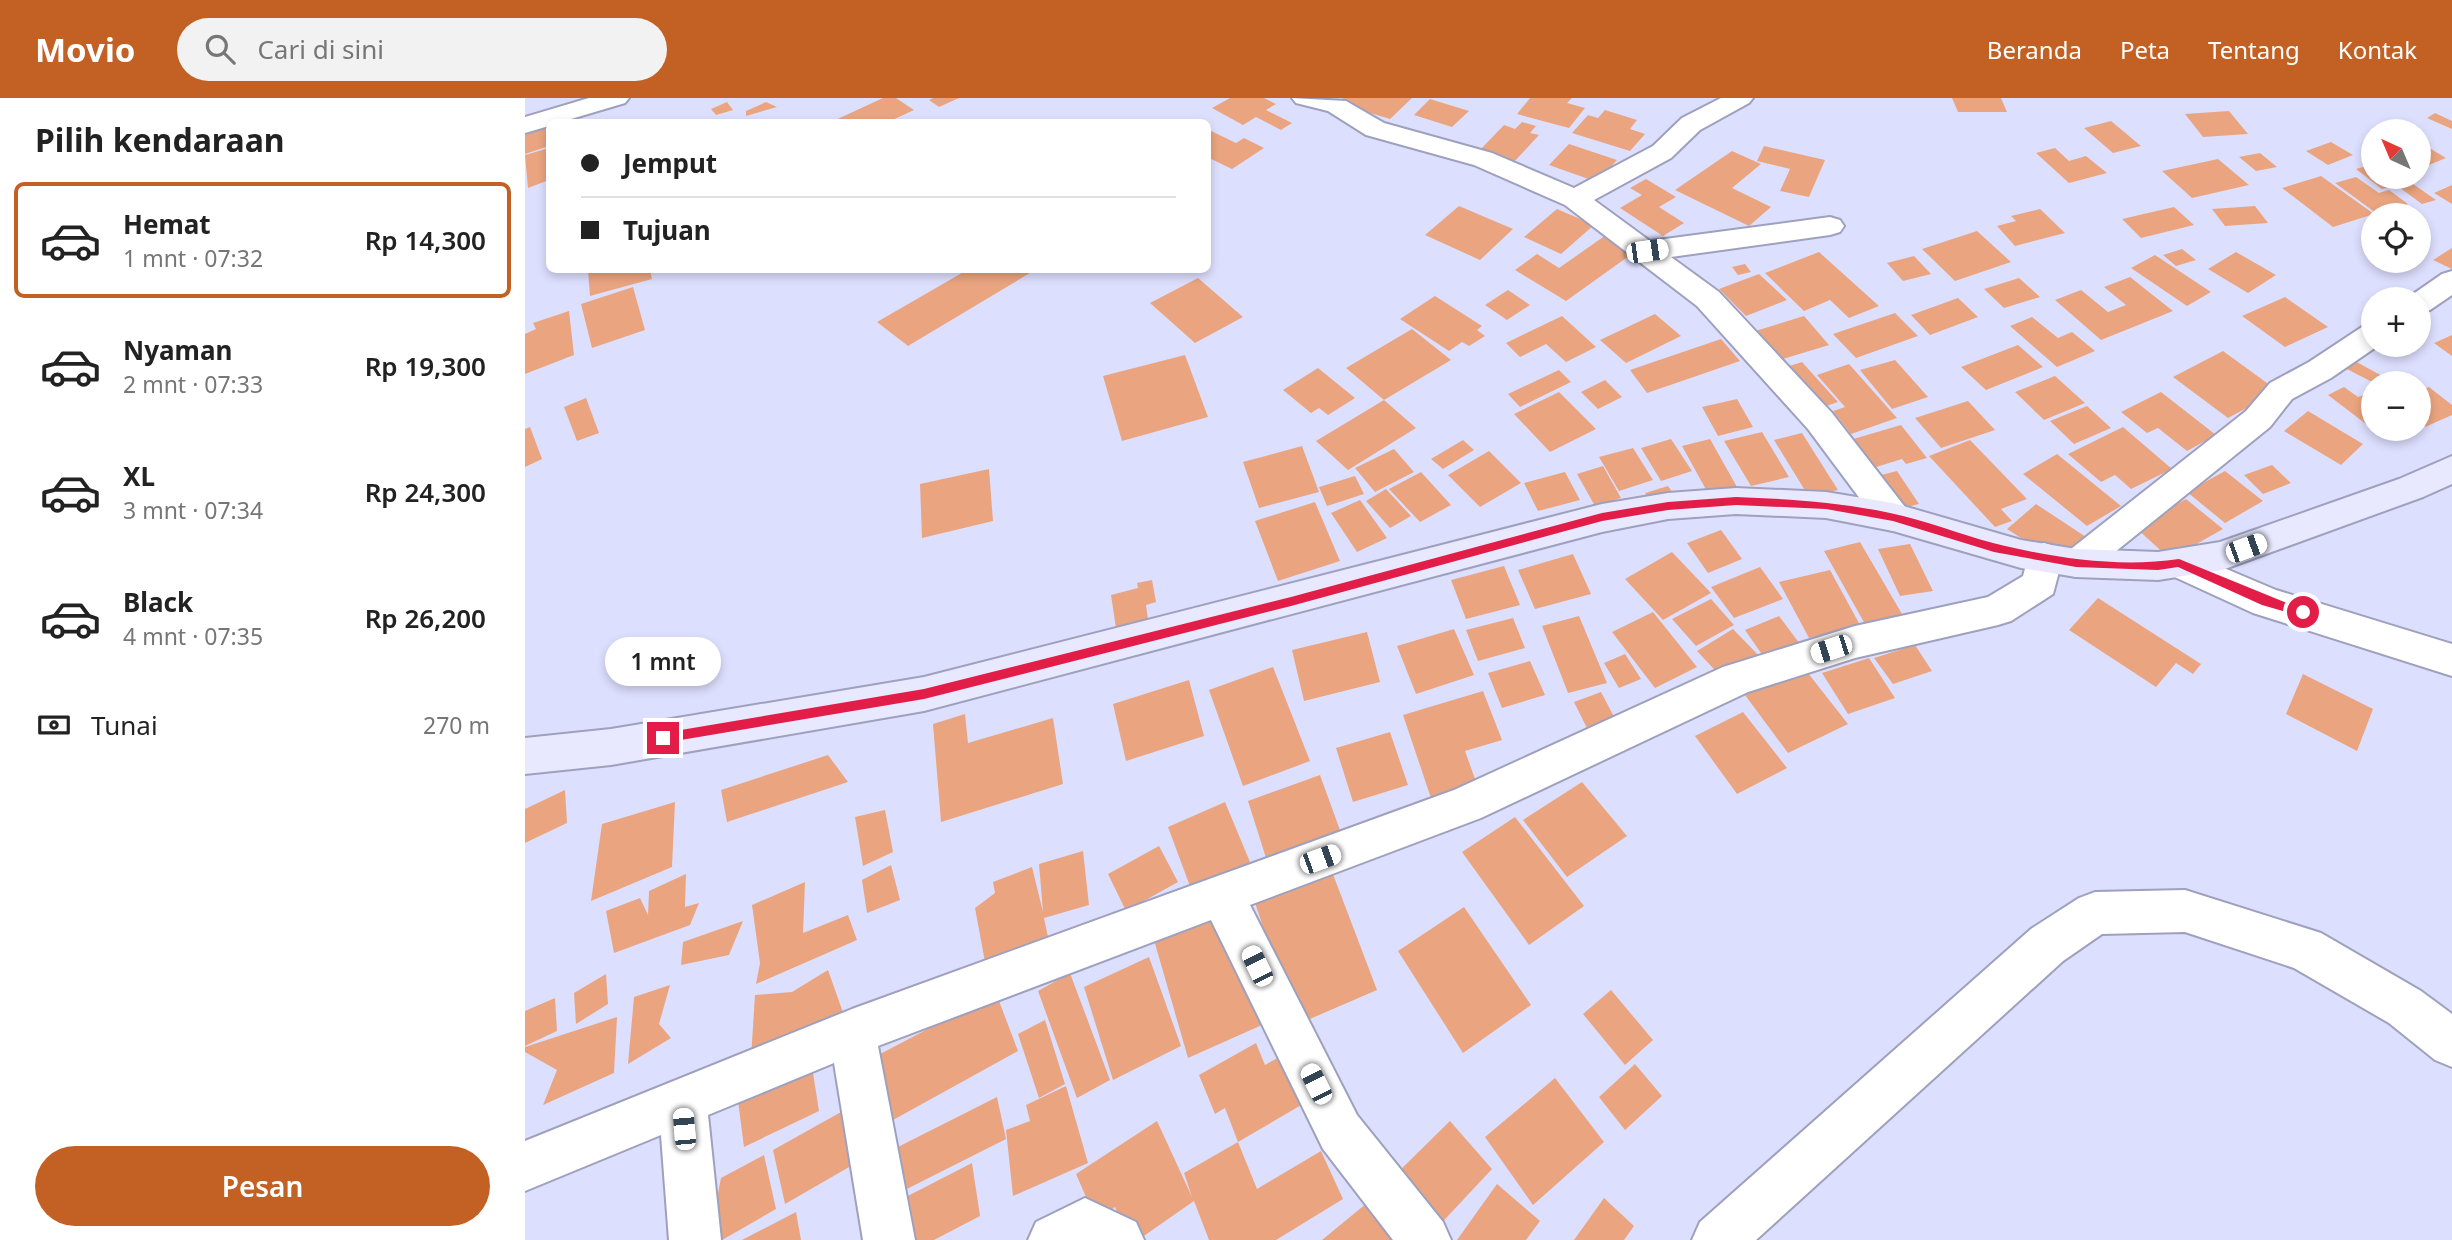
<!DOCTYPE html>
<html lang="id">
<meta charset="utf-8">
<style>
body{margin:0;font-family:"Noto Sans",sans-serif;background:#f2f2f2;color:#222;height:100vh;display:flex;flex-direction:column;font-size:26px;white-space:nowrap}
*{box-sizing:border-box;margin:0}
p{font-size:23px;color:#767676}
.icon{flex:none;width:38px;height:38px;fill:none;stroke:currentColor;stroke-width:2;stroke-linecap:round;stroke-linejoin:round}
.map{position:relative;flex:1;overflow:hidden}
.side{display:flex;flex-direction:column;background:#fff;width:525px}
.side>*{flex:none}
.top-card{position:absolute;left:21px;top:21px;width:665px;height:154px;border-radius:10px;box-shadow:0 4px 10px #0003;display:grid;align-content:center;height:154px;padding:0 35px;background:#fff}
.needle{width:46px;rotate:316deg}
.controls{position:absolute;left:1836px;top:21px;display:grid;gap:14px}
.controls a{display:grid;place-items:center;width:70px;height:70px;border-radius:50%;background:#fff;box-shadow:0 4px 10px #0003;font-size:35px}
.end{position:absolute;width:32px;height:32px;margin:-16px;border:9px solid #e11d48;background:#fff;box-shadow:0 0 0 4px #fff}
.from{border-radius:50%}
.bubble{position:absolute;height:49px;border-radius:24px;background:#fff;box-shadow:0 4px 10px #0003;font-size:23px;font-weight:600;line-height:49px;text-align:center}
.car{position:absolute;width:21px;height:42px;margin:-21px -10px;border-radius:9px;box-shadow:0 0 5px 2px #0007;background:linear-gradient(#fff 24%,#345 0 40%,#fff 0 76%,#345 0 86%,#fff 0)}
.top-card b{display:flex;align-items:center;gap:24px;height:66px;font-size:26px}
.top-card b+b{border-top:2px solid #e0e0e0}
.top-card i{width:18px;height:18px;background:#222}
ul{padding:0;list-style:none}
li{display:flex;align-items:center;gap:21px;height:116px;margin:0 14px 10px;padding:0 21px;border:4px solid transparent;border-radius:10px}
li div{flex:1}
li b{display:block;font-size:26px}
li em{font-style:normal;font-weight:600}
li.on{border-color:#c26123}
li>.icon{width:63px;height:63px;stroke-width:1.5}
h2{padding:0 35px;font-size:32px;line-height:84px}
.pay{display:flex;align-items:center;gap:18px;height:77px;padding:0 35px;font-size:26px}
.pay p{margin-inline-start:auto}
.primary-button{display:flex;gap:14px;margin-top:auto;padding:14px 35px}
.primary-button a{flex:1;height:80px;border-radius:42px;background:#c26123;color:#fff;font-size:28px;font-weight:600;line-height:80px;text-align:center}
header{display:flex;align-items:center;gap:42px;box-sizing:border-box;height:98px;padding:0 35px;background:#c26123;color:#fff}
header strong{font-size:33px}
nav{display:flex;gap:38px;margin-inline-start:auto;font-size:24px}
.search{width:490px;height:63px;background:#f2f2f2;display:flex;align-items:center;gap:18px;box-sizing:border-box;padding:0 24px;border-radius:38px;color:#767676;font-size:26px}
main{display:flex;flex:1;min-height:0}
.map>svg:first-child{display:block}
.building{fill:#eaa580}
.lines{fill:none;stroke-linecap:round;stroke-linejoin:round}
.street-casing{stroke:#9ea0bd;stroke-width:4}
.secondary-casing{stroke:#9ea0bd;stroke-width:4}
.street{fill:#fff;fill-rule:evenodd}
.secondary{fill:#e8e9fe;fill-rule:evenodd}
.route{fill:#e11d48}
</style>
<header>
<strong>Movio</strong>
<div class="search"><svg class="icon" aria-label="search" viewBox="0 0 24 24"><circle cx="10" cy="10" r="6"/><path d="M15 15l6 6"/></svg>Cari di sini</div>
<nav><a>Beranda</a><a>Peta</a><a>Tentang</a><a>Kontak</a></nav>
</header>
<main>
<section class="side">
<h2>Pilih kendaraan</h2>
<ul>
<li class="on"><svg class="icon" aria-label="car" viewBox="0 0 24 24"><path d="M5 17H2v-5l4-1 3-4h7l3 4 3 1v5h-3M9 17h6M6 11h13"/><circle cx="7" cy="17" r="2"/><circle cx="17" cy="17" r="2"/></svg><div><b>Hemat</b><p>1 mnt · 07:32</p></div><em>Rp 14,300</em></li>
<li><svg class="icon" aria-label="car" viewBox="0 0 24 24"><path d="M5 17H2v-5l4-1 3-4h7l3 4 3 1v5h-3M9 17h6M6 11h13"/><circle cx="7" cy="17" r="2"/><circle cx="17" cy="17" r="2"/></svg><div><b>Nyaman</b><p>2 mnt · 07:33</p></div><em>Rp 19,300</em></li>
<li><svg class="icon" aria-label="car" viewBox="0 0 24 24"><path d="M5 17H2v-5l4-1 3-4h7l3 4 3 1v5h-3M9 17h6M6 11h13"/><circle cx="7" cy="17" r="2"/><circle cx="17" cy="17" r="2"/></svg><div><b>XL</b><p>3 mnt · 07:34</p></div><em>Rp 24,300</em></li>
<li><svg class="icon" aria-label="car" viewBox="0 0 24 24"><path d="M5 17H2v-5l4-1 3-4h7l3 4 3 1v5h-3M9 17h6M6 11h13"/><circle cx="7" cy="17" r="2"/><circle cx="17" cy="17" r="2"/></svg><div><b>Black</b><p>4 mnt · 07:35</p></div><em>Rp 26,200</em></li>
</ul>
<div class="pay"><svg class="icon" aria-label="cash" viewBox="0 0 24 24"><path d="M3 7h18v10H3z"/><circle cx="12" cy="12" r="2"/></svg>Tunai<p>270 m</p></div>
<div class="primary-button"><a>Pesan</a></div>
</section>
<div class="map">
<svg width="1927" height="1142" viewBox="0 0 1927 1142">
<rect width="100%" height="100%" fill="#dddffe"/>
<path class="building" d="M358 0H371L389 12 363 24H306Z
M408 0H434L414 9 404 2Z
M705 0H739L751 6 741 12 767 25 756 32 731 19 718 27 687 10Z
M818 0H887L865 21 813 5Z
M1005 0H1047L1042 5 1060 10 1044 30 992 16Z
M1427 0H1476L1482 14H1433Z
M905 1 944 13 927 29 889 17Z
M202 4 208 12 191 17 186 11Z
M241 4 252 9 221 18V13Z
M1080 12 1112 22 1105 31 1120 36 1105 53 1047 35 1063 17 1073 20Z
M1704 13 1723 36 1678 39 1660 16Z
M1910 15 1927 23V31L1902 20Z
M40 19 43 24H24V48L0 56V31Z
M1586 23 1616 48 1588 55 1559 30Z
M997 24 1011 28 1005 35 1014 37 989 64 954 53 979 27 990 31Z
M682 31 711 45 719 40 739 50 707 71 682 59Z
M1806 44 1828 57 1803 67 1781 53Z
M1894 45H1896L1921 60 1894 71Z
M1044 46 1092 62 1072 84 1024 67Z
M1239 48 1300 62 1284 99 1255 93 1265 71 1232 63Z
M24 50V82L3 90 0 57Z
M1530 50 1544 63 1561 58 1582 75 1544 85 1511 55Z
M1207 53 1236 66 1207 90 1246 109 1224 128 1150 92Z
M1735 55 1752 69 1731 73 1714 59Z
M1693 61 1724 87 1667 100 1637 73Z
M1848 66V79H1878L1911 102 1897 106 1871 87 1857 91 1831 71Z
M1796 78 1849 116 1808 129 1757 90Z
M1831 79 1854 95 1864 92 1883 106 1851 115 1810 85Z
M1121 81 1151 99 1134 109 1159 125 1138 138 1095 110 1117 97 1105 90Z
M1927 87V106L1909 95Z
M934 108 988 131 955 162 900 137Z
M1730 108 1743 125 1700 128 1687 111Z
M1649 109 1669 127 1616 140 1597 121Z
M1032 111 1069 127 1036 156 999 139Z
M1515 111 1540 135 1490 148 1472 128 1491 123 1486 118Z
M1452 133 1486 164 1430 183 1397 151Z
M1081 137 1111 153 1041 203 990 172 1012 156 1034 170Z
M1927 150V171L1908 162Z
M1657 151 1671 162 1651 168 1638 157Z
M1294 154 1354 208 1324 220 1305 202 1279 213 1240 175Z
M1711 154 1751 177 1723 195 1683 171Z
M1630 157 1686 194 1662 208 1606 170Z
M1389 158 1406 176 1378 183 1362 165Z
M1220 166 1226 174 1213 177 1207 169Z
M63 172H125L127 181 65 198Z
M442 172H510L383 248 352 224Z
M1234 176 1262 202 1221 218 1194 191Z
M1605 179 1648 213 1576 242 1530 202 1556 192 1583 214 1601 207 1579 189Z
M673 180 718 219 670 245 625 205Z
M1494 180 1515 199 1479 210 1459 191Z
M108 189 120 232 67 250 56 206Z
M983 192 1005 207 982 222 960 207Z
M910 198 957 228 952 232 960 238 944 248 937 244 924 253 875 221Z
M1760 199 1803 229 1760 249 1717 218Z
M1433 200 1453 219 1405 237 1386 217Z
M44 213 49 257 0 276V236L11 231 8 225Z
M1370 215 1393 238 1331 260 1308 236Z
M1130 216 1156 238 1101 265 1075 242Z
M1037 218 1071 249 1041 264 1021 246 995 259 981 245Z
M1279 218 1304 247 1251 263 1227 234Z
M1507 219 1533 240 1547 234 1570 253 1532 269 1485 228Z
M887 231 926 262 859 302 821 270Z
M1927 237V258L1909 245Z
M1196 241 1215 263 1122 295 1105 272Z
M1493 247 1518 269 1461 292 1436 269Z
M1698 253 1753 293 1703 320 1648 279Z
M660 257 683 319 597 343 578 278Z
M1370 262 1403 299 1367 311 1335 272Z
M1828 262 1859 279 1849 285 1820 270Z
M1277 264 1313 304 1290 312 1255 271Z
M1324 266 1372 320 1326 336 1308 313 1320 309 1292 277Z
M793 270 830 300 803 317 794 310 786 315 758 292Z
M1034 272 1046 284 995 309 983 296Z
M1530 278 1560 305 1519 322 1490 294Z
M1080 282 1097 299 1073 311 1056 294Z
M1819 289 1833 299 1848 294V327L1845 329 1803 297Z
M1904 289 1927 307V317L1900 329 1894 324V293Z
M1034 294 1071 331 1025 354 989 316Z
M1636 294 1691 337 1662 353 1633 330 1622 335 1596 314Z
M61 300 74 335 52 343 39 309Z
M1212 301 1228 329 1193 338 1177 309Z
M859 302 891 330 823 372 791 343Z
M1443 303 1470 332 1416 350 1390 320Z
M1562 308 1586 330 1549 346 1525 323Z
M1783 313 1838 346 1816 367 1759 333Z
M1376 327 1402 360 1381 366 1377 361 1348 370 1325 342Z
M5 329 17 361 0 369V331Z
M1598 329 1647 371 1606 391 1590 377 1576 384 1543 356Z
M1237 334 1264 379 1226 388 1199 343Z
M1277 335 1313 392 1284 399 1249 342Z
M1146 341 1167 373 1136 383 1116 350Z
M1185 341 1212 389 1184 397 1157 348Z
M938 342 949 352 918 371 906 361Z
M1445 342 1502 401 1476 411 1487 423 1470 429 1404 358Z
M777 348 794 394 734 410 718 364Z
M1108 350 1128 382 1094 393 1074 359Z
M869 351 889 374 850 394 830 370Z
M964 353 996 385 955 409 923 377Z
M1532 356 1596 408 1562 428 1498 376Z
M1747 367 1766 385 1738 396 1719 377Z
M1078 368 1096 400 1070 408 1052 376Z
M464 371 468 423 397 440 395 386Z
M1372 373 1394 406 1366 413 1344 380Z
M1700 373 1738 403 1700 425 1662 394Z
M896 374 926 407 895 424 864 391Z
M1040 374 1055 402 1013 413 999 385Z
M830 378 839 396 802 408 794 389Z
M1143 388 1150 398 1126 406 1120 395Z
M861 391 886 418 865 430 841 403Z
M1661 401 1698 431 1645 461 1610 429Z
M835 402 862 440 832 454 806 415Z
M790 404 815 463 753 483 730 423Z
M1511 406 1561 439 1538 461 1511 443 1507 447 1482 431Z
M1196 432 1217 461 1183 475 1162 445Z
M1335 444 1377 516 1340 526 1299 453Z
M1385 446 1408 493 1375 498 1353 451Z
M1147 454 1186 495 1138 522 1100 481Z
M1048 456 1066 496 1010 511 993 472Z
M979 468 995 507 941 521 926 482Z
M1235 469 1258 501 1209 520 1186 489Z
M1305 472 1335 527 1284 540 1254 484Z
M627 482 631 504 621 507 623 522 591 530 586 497 613 490 612 485Z
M1573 500 1676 566 1668 576 1651 565 1631 589 1544 532Z
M1186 501 1209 527 1171 548 1147 521Z
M1128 514 1172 569 1130 590 1087 534Z
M1054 518 1082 585 1043 595 1017 528Z
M1254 518 1278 550 1243 565 1220 532Z
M988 520 1000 550 953 563 941 532Z
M929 531 949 577 891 596 872 548Z
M1208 531 1237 561 1201 584 1172 553Z
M842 534 855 584 779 603 767 552Z
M1390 547 1407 573 1368 586 1349 560Z
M1100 556 1116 581 1094 590 1079 565Z
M1344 560 1370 600 1323 616 1297 575Z
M1005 563 1020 597 977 610 963 575Z
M748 569 785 663 718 688 684 592Z
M1279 570 1323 626 1263 655 1220 597Z
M1778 576 1848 611 1832 653 1761 616Z
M664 582 679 638 601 663 588 606Z
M958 593 977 642 940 653 954 692 908 706 878 617Z
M1076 594 1095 630 1067 640 1049 604Z
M1218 614 1262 670 1212 696 1170 638Z
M440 616 443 645 528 620 538 686 416 724 408 626Z
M865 634 883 687 828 704 811 650Z
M303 657 323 684 202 724 196 692Z
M795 677 816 735 742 763 723 703Z
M1057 684 1102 738 1042 779 998 722Z
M40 692 42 725 0 745V711Z
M150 704 147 769 66 803 77 726Z
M700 704 725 764 666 791 643 729Z
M360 712 368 754 338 768 330 719Z
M990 719 1059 808 1004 847 937 754Z
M634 748 653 784 601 813 583 776Z
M558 753 564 807 519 820 523 839 460 864 450 810 470 795 468 784 507 769 518 814 514 766Z
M366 767 375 802 342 815 337 782Z
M806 771 852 892 771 927 729 802Z
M161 776 160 809 174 805 165 827 89 855 81 813 115 800 123 817 124 793Z
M280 784 278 835 323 817 332 842 231 886 235 865 227 807Z
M939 809 1006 907 938 955 873 853Z
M699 813 737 927 663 960 629 842Z
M218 823 204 857 156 867 158 844Z
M624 859 656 948 588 982 559 889Z
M303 872 321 923 226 960 230 897 267 894Z
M545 875 585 982 552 1000 513 893Z
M81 876 83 906 51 926 49 895Z
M145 887 134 926 146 940 103 966 109 899Z
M1086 892 1128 942 1100 967 1058 916Z
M471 895 493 953 359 1027 342 963Z
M30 900 32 933 0 948V913Z
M92 919 89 975 18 1007 32 972 0 954V949Z
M520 922 540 986 514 1000 493 936Z
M731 945 740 967 768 951 790 999 713 1044 700 1010 690 1016 674 977Z
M286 962 294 1013 219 1049 212 995Z
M1110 966 1137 998 1100 1032 1074 999Z
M1030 980 1079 1044 1008 1107 960 1039Z
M541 988 563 1065 488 1098 481 1032 505 1023 501 1007Z
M472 999 481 1041 364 1100 359 1056Z
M325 1009 338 1061 260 1106 248 1052Z
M632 1023 667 1099 659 1075 713 1044 732 1091 796 1053 818 1101 751 1142H684L669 1103 613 1142H604L590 1109 571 1122 551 1076Z
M925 1023 967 1071 909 1133 866 1081Z
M239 1057 251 1111 197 1142H184L196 1080Z
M447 1065 455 1118 409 1142H378L373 1103Z
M972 1086 1015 1123 1001 1142H932Z
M848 1100 875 1142H797Z
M1079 1100 1109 1128 1099 1142H1049Z
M271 1114 276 1142H217Z"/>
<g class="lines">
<g class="street-casing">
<path id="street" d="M64 0H104L100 5 36 24H24V28L0 35V19Z
M767 0 821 3 859 25 967 55 1049 90 1128 48 1157 20 1196 0H1228L1224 5 1175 32 1146 60 1069 102 1125 143 1305 119 1315 122 1319 128 1315 134 1305 137 1146 159 1194 194 1307 315 1380 409 1386 419 1380 429 1368 433 1356 429 1283 331 1172 208 1040 107 949 67 841 37 803 13 771 5Z
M1927 173V197L1905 212 1894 215V201H1881L1917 176Z
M1848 226V247H1854L1806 280 1767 301 1745 329 1564 475 1551 479 1538 475 1535 470 1528 496 1486 523 1473 527 1330 560 1223 594 956 720 725 807 832 1017 918 1124 926 1142H868L798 1051 686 822 353 948 390 1142H338L309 965 183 1017 196 1142H144L136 1037 0 1093V1043L327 911 929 692 1198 569 1330 528 1463 499 1498 478 1506 449 1519 445 1532 449 1537 458 1721 313 1745 285 1784 264 1837 229Z
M1654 451 1751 492 1927 546V578L1728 515 1641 475 1636 465 1641 455Z
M1660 792 1796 835 1896 893 1927 916V969L1910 962 1864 925 1769 870 1660 834 1577 836 1538 863 1231 1142H1167L1175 1124 1506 831 1554 800 1570 794Z
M560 1100 611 1124 619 1142H503L511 1124Z"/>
</g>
<g class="secondary-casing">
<path id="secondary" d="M1927 358V386L1898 399 1697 472 1633 482 1551 479 1496 470 1368 433 1301 420 1211 416 1143 421 1077 434 399 613 86 667 0 676V640L86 631 399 579 1077 406 1143 395 1211 390 1301 394 1368 405 1496 442 1551 451 1633 454 1695 444 1874 381Z"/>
</g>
<use href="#street" class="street"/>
<use href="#secondary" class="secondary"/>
</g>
<path class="route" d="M1211 399C1263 401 1314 404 1365 415 1400 422 1434 436 1468 445 1527 460 1594 470 1654 461L1784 514 1778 519 1737 507 1653 469 1633 472 1551 469 1469 454 1368 423 1301 411 1211 407 1143 412 1077 423 766 508 399 601 138 645 132 640 138 635 399 591 766 499 1077 415 1143 404Z"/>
</svg>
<div class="controls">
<a><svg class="needle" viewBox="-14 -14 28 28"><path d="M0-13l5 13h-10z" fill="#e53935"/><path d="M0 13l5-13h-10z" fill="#767676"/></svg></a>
<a><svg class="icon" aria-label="locate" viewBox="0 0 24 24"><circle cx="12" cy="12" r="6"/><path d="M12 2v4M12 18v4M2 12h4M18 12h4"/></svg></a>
<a>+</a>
<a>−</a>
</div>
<i class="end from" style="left:1778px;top:514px"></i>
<i class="end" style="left:138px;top:640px"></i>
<div class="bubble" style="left:80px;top:539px;width:116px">1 mnt</div>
<i class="car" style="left:1122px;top:153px;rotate:82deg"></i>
<i class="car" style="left:1721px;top:450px;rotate:70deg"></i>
<i class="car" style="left:1306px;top:551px;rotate:252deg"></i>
<i class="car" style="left:795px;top:761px;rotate:70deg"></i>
<i class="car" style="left:732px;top:868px;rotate:334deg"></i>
<i class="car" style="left:791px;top:986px;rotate:333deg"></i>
<i class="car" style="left:159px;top:1031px;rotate:355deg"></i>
<div class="top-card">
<b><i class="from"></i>Jemput</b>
<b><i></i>Tujuan</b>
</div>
</div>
</main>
